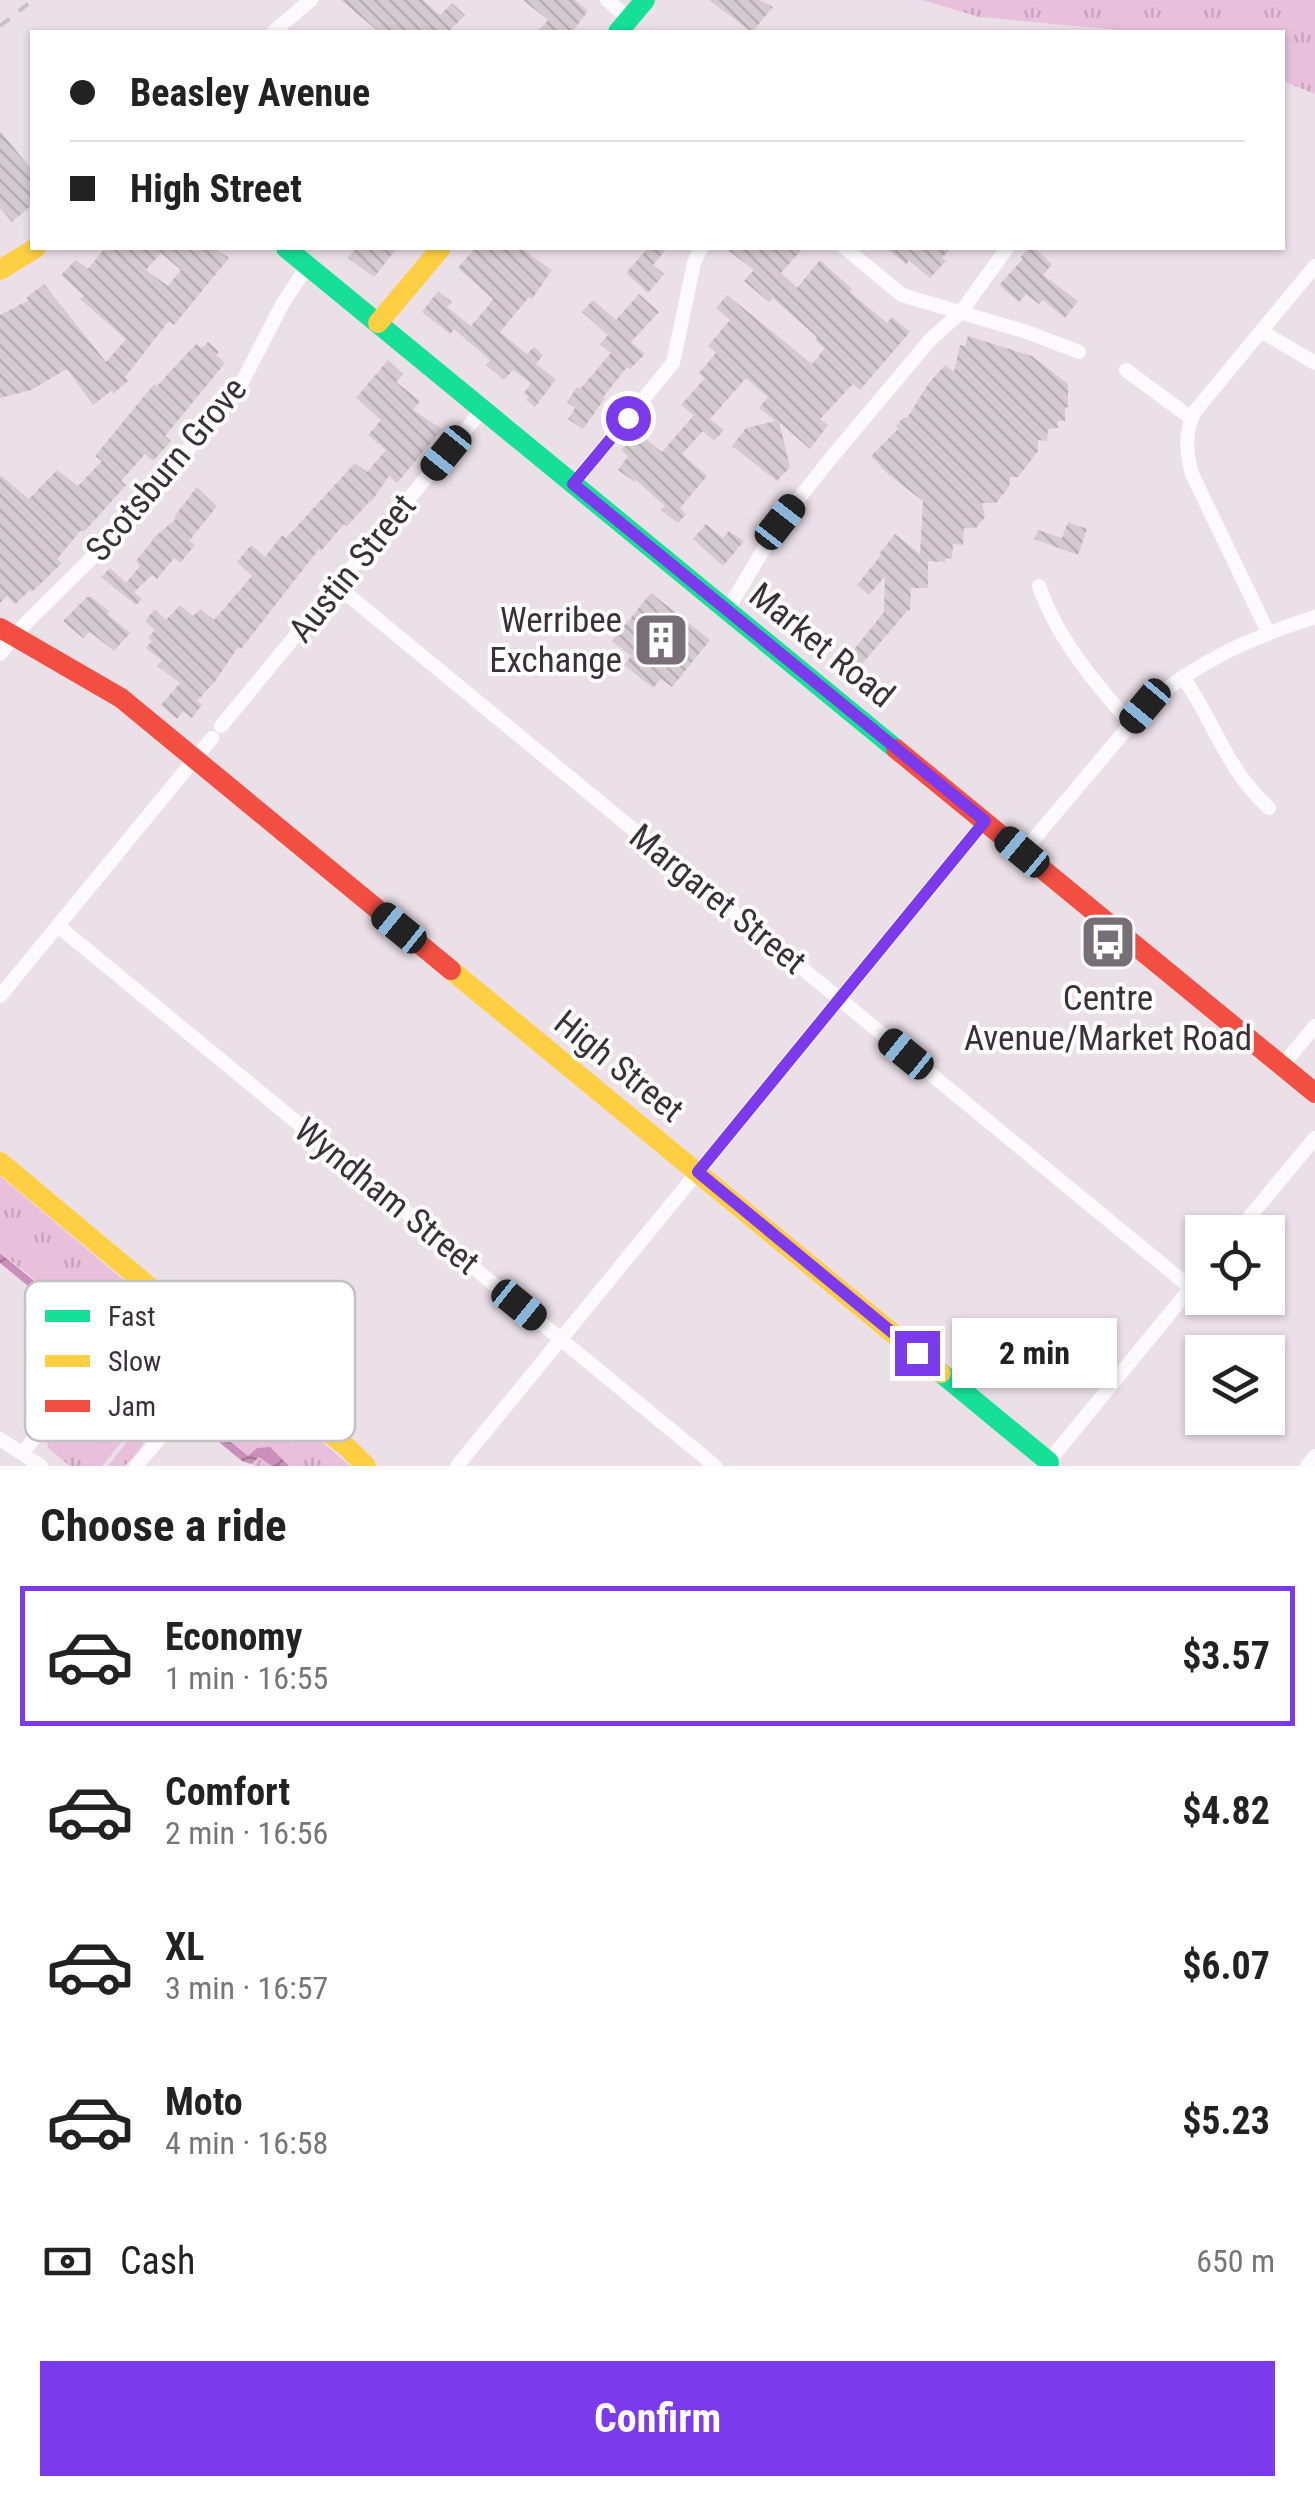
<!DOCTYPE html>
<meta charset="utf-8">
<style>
body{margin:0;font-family:"Roboto Condensed",sans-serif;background:#f2f2f2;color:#222;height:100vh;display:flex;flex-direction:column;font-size:38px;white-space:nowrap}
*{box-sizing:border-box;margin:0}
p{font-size:32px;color:#767676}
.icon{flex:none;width:55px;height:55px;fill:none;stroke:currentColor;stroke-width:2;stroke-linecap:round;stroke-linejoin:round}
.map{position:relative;height:1466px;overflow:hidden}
.side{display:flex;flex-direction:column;background:#fff;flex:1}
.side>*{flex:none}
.banner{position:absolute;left:30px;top:30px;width:1255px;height:220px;border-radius:0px;box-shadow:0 2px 8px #0004;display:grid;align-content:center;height:220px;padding:0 40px;background:#fff}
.fabs{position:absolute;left:1185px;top:1215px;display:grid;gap:20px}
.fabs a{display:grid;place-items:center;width:100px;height:100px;border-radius:0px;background:#fff;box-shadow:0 2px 8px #0004;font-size:50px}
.end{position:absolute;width:45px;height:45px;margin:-22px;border:12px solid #7c3aed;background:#fff;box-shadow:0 0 0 5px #fff}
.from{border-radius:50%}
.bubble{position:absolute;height:70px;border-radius:0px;background:#fff;box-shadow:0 2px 8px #0004;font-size:32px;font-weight:700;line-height:70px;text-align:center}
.car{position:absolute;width:30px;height:60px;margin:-30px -15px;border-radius:12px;box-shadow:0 0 8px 2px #0007;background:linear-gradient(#222 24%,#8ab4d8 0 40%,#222 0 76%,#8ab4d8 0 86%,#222 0)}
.banner b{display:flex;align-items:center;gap:35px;height:95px;font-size:38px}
.banner b+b{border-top:2px solid #e0e0e0}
.banner i{width:25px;height:25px;background:#222}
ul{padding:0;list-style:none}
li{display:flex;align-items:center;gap:30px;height:140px;margin:0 20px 15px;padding:0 20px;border:5px solid transparent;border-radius:0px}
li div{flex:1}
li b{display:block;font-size:38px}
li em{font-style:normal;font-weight:700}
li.active{border-color:#7c3aed}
li>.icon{width:90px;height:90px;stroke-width:1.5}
h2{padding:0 40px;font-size:45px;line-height:120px}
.pay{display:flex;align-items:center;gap:25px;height:110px;padding:0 40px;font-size:38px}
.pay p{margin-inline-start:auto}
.primary-button{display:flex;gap:20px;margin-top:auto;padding:20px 40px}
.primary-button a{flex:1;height:115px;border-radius:0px;background:#7c3aed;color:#fff;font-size:40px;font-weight:700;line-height:115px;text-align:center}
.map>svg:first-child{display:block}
.grass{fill:url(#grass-tufts)}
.water{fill:url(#water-waves)}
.building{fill:url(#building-back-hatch);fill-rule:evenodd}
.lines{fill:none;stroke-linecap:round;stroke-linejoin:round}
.street{stroke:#fcfafc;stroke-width:14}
.fast{stroke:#16e098;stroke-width:20}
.slow{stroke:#ffcf43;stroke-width:20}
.jam{stroke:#f24e42;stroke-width:20}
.rail{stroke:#c6c3c5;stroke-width:4;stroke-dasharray:12 12;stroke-linecap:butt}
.route{stroke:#7c3aed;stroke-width:12}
.labels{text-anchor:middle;stroke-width:8;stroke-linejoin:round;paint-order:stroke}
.street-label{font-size:35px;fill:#393137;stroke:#fff}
.poi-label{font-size:35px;fill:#393137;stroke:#fff;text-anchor:end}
.key{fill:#fff;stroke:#c4c1c3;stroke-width:2.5}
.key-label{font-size:28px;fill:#393137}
</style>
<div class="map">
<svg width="1315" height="1466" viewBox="0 0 1315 1466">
<defs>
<pattern id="grass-tufts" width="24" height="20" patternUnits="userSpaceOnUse" patternTransform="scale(2.5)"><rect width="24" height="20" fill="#e8c0dc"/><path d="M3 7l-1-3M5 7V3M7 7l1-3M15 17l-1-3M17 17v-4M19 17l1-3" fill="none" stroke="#c8a5bd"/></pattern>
<pattern id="water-waves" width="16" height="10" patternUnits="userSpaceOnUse" patternTransform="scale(2.5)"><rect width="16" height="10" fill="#cb8eba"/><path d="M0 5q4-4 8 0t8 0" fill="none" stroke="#a67598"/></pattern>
<pattern id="building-back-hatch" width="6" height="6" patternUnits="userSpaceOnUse" patternTransform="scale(2.5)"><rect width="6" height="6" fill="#d4cad0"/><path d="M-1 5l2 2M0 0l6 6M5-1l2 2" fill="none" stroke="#b7aeb3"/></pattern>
</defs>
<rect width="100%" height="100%" fill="#ece0e8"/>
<path class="grass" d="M922 0H1315V94L1283 81 1282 32H1141L979 17Z
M0 1176 196 1341 201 1349V1358L234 1383 263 1391 350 1466H255L176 1391 140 1449 125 1466H108L146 1418 153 1404 102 1466H70L48 1448 47 1440 83 1396 91 1402 100 1390 93 1384 109 1364 90 1348 91 1347 156 1400 166 1385 0 1252Z"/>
<path class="water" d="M0 1253 248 1456 257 1448 270 1447 289 1466H272L259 1457 251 1464 242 1461 0 1263Z"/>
<path class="building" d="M341 0H423L440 15 452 3 465 15 448 32H379Z
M523 0H575L588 11 572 32H538L548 20Z
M709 0H759L773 7 752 32Z
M0 131 32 170V205L12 222 0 208Z
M105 248H214L229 258 174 325 169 321 125 377 128 381 113 394 111 391 93 405 67 369 31 390 0 398V315L29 300 26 298 44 284 106 362 126 339 80 299 84 296 61 275 76 260 88 269ZM161 253 181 270 168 286 146 270Z
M356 248H397L374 277 348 258Z
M475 248H520L552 270 532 299 529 297 500 332 527 354 534 347 543 355 536 364 556 379 535 407 526 400 529 397 524 393 531 383 513 370 504 380 486 365 490 360 454 329 450 334 422 312 438 291 452 302 447 307 471 326 489 305 493 299 458 268Z
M648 248H667L653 265 664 274 648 293 626 273Z
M725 248H803L781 273 797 288 820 260 852 289 850 292 887 323 892 317 910 332 860 390 853 384 820 419 828 425 810 449 779 422 790 467 777 481 732 446 746 428 776 421 759 408 768 397 746 378 710 419 724 430 714 441 703 431 682 454 707 476 680 508 686 514 678 523 661 510 665 506 636 480 635 482 618 470 628 456 621 450 633 437 638 441 642 436 662 452 694 415 681 405 705 378 699 373 716 353 708 346 730 320 716 308 727 295 812 364 825 348 815 340 817 337 773 298 769 302 744 281 754 270Z
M886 248H951L942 258 946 261 930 278 909 261 906 264Z
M1029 248H1034L1052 264 1043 275 1078 301 1065 318 1043 300 1039 304 1026 294 1019 302 999 285 1023 259 1021 257Z
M639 294 659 312 631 342 645 354 630 369 627 367 603 397 605 398 583 429 568 419 575 408 567 402 577 387 580 389 611 353 600 344 608 335 582 312 593 300 616 320Z
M968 336 1032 356 1068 384V407L1065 408V421H1057L1058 428 1048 429 1047 441 1038 440V451L1018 477H1010L1009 487 996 503H982L985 517 976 528H964L963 545 953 544 952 559 945 558V562L928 561V588H911L910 610H908L856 671 844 662 884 612 885 576 869 595 857 585 881 555 879 554 895 534 920 554 923 501 888 474 871 456 898 429 896 426 904 417 907 418 929 383 945 365 954 372 960 345 965 346Z
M208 342 219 352 216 355 225 363 165 436 171 441 153 461 145 454 121 481 126 485 84 532 81 530 57 559 62 563 32 592 30 590 15 604 7 596 0 603V475L29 499 57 470 78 486 102 461 95 456 154 384 157 386 196 344 202 348Z
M388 360 403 374 396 382 420 401 413 410 442 429 397 483 389 476 371 502 370 501 347 526 344 524 321 551 319 549 241 649 238 647 216 680 197 701 202 705 192 718 183 711 177 719 161 705 180 683 157 666 162 660 146 648 152 641 148 638 155 630 145 621 155 609 166 620 180 605 193 616 201 609 214 620 252 576 237 562 251 545 265 557 282 535 286 538 355 463 367 472 386 450 368 435 381 420 356 398Z
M197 487 217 506 189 541 195 545 180 563 174 558 157 579 152 575 134 592 142 599 136 605 101 577 110 568 126 583 140 566 136 561 153 540 152 539 176 519 174 517Z
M1068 522 1087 529 1078 555 1034 539 1038 530 1062 538Z
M706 524 723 538 729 531 744 541 723 566 693 539Z
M651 593 710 640 672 687 661 679 653 688 624 665 631 656 612 641Z
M87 597H91L109 611 107 614 130 633 114 651 90 632 83 638 63 621Z"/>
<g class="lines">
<path class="street" d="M607 0 629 19
M273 32 311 0
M845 248 902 295 1027 332 1079 352
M1261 331 1315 363
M1126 370 1191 418
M573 484 673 363 694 263 701 248
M337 586 1191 1288
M1039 586C1057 638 1094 682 1131 724
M728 609 780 522 831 458 930 340 961 312 1007 248
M1268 632 1192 474C1186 452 1184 430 1196 410L1315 266
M0 654 24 625 135 515 240 386 283 303 308 265
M1183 677C1215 723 1226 769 1269 808
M221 726 483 409
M1023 852 1145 707C1196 661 1251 638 1315 617
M58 926 715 1466
M0 996 212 738
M1282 1066 1315 1026
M1237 1232 1315 1138
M175 1418 186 1392 220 1345
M0 1439 41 1466
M23 1453 53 1413
M136 1466 173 1423 237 1360
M457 1466 985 821
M1045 1466 1202 1274
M1307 1466 1315 1456"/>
<path class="fast" d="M618 32 645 0
M286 248 896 749
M941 1373 1049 1462"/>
<path class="slow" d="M0 270 36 248
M378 323 441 248
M451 970 941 1373
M0 1162 237 1360 348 1448 366 1466"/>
<path class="jam" d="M0 628 121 698 451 970
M896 749 1315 1093"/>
<path class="rail" d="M0 26 33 0"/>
</g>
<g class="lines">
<path class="route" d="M628 418 573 484 985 821 698 1172 917 1353"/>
</g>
<defs>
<g id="building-square" transform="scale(2.875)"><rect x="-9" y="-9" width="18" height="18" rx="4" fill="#786e75" stroke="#fff"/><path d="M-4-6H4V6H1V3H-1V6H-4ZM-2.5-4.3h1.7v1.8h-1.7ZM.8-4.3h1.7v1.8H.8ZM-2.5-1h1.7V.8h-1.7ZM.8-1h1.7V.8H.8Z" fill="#fff"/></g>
<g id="bus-square" transform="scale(2.875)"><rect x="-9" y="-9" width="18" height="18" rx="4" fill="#786e75" stroke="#fff"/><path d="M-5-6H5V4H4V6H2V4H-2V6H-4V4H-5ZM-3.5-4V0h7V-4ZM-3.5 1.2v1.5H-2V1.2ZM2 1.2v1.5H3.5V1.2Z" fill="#fff"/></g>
</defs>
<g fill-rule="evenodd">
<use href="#building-square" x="661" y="640"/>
<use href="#bus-square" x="1108" y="942"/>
</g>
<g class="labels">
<g class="street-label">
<text transform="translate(166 469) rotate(-50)" y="12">Scotsburn Grove</text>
<text transform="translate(352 568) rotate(-51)" y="12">Austin Street</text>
<text transform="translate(822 645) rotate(39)" y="12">Market Road</text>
<text transform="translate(718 899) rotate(39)" y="12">Margaret Street</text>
<text transform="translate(619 1066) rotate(39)" y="12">High Street</text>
<text transform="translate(387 1196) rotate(39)" y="12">Wyndham Street</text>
</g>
<g class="poi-label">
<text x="622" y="632">Werribee<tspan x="622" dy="40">Exchange</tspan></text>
<text x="1108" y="1010" text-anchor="middle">Centre<tspan x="1108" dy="40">Avenue/Market Road</tspan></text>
</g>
</g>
<rect x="25" y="1281" width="330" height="160" rx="15" class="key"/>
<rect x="45" y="1310" width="45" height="12" fill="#16e098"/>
<rect x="45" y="1355" width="45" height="12" fill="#ffcf43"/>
<rect x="45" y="1400" width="45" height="12" fill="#f24e42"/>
<g class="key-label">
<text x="108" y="1326">Fast</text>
<text x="108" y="1371">Slow</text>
<text x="108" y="1416">Jam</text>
</g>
</svg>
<div class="fabs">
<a><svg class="icon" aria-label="locate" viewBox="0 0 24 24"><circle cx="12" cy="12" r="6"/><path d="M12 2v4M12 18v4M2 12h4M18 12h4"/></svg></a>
<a><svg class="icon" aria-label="layers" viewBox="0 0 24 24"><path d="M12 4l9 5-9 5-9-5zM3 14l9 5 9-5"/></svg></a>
</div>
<i class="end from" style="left:628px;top:418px"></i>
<i class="end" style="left:917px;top:1353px"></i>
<div class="bubble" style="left:952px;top:1318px;width:165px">2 min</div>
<i class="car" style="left:446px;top:453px;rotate:219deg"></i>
<i class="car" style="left:780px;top:522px;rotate:38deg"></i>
<i class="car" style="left:1145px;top:706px;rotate:220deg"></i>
<i class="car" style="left:1022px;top:852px;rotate:310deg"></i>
<i class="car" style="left:399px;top:928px;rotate:309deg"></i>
<i class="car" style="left:906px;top:1054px;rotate:309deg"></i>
<i class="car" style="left:519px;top:1305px;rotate:129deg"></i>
<div class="banner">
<b><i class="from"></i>Beasley Avenue</b>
<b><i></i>High Street</b>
</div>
</div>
<section class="side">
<h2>Choose a ride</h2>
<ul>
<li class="active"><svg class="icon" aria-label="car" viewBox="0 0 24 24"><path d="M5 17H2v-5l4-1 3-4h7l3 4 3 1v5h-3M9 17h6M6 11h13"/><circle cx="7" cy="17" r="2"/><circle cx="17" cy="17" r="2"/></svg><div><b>Economy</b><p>1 min · 16:55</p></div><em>$3.57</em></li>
<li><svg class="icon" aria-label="car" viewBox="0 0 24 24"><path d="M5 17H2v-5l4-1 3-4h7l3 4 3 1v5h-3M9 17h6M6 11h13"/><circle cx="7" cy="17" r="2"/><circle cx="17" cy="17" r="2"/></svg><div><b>Comfort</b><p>2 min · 16:56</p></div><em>$4.82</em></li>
<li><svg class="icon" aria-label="car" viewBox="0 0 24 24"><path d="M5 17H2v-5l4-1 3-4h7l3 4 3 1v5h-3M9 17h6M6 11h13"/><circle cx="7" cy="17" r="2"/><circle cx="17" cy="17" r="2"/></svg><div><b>XL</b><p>3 min · 16:57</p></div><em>$6.07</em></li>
<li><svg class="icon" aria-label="car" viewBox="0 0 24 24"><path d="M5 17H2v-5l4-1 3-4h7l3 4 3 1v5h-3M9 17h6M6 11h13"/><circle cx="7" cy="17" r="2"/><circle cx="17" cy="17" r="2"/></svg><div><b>Moto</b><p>4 min · 16:58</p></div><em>$5.23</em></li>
</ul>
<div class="pay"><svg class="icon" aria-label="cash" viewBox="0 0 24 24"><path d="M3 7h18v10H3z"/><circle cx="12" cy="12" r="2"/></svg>Cash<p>650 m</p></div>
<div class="primary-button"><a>Confirm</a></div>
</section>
